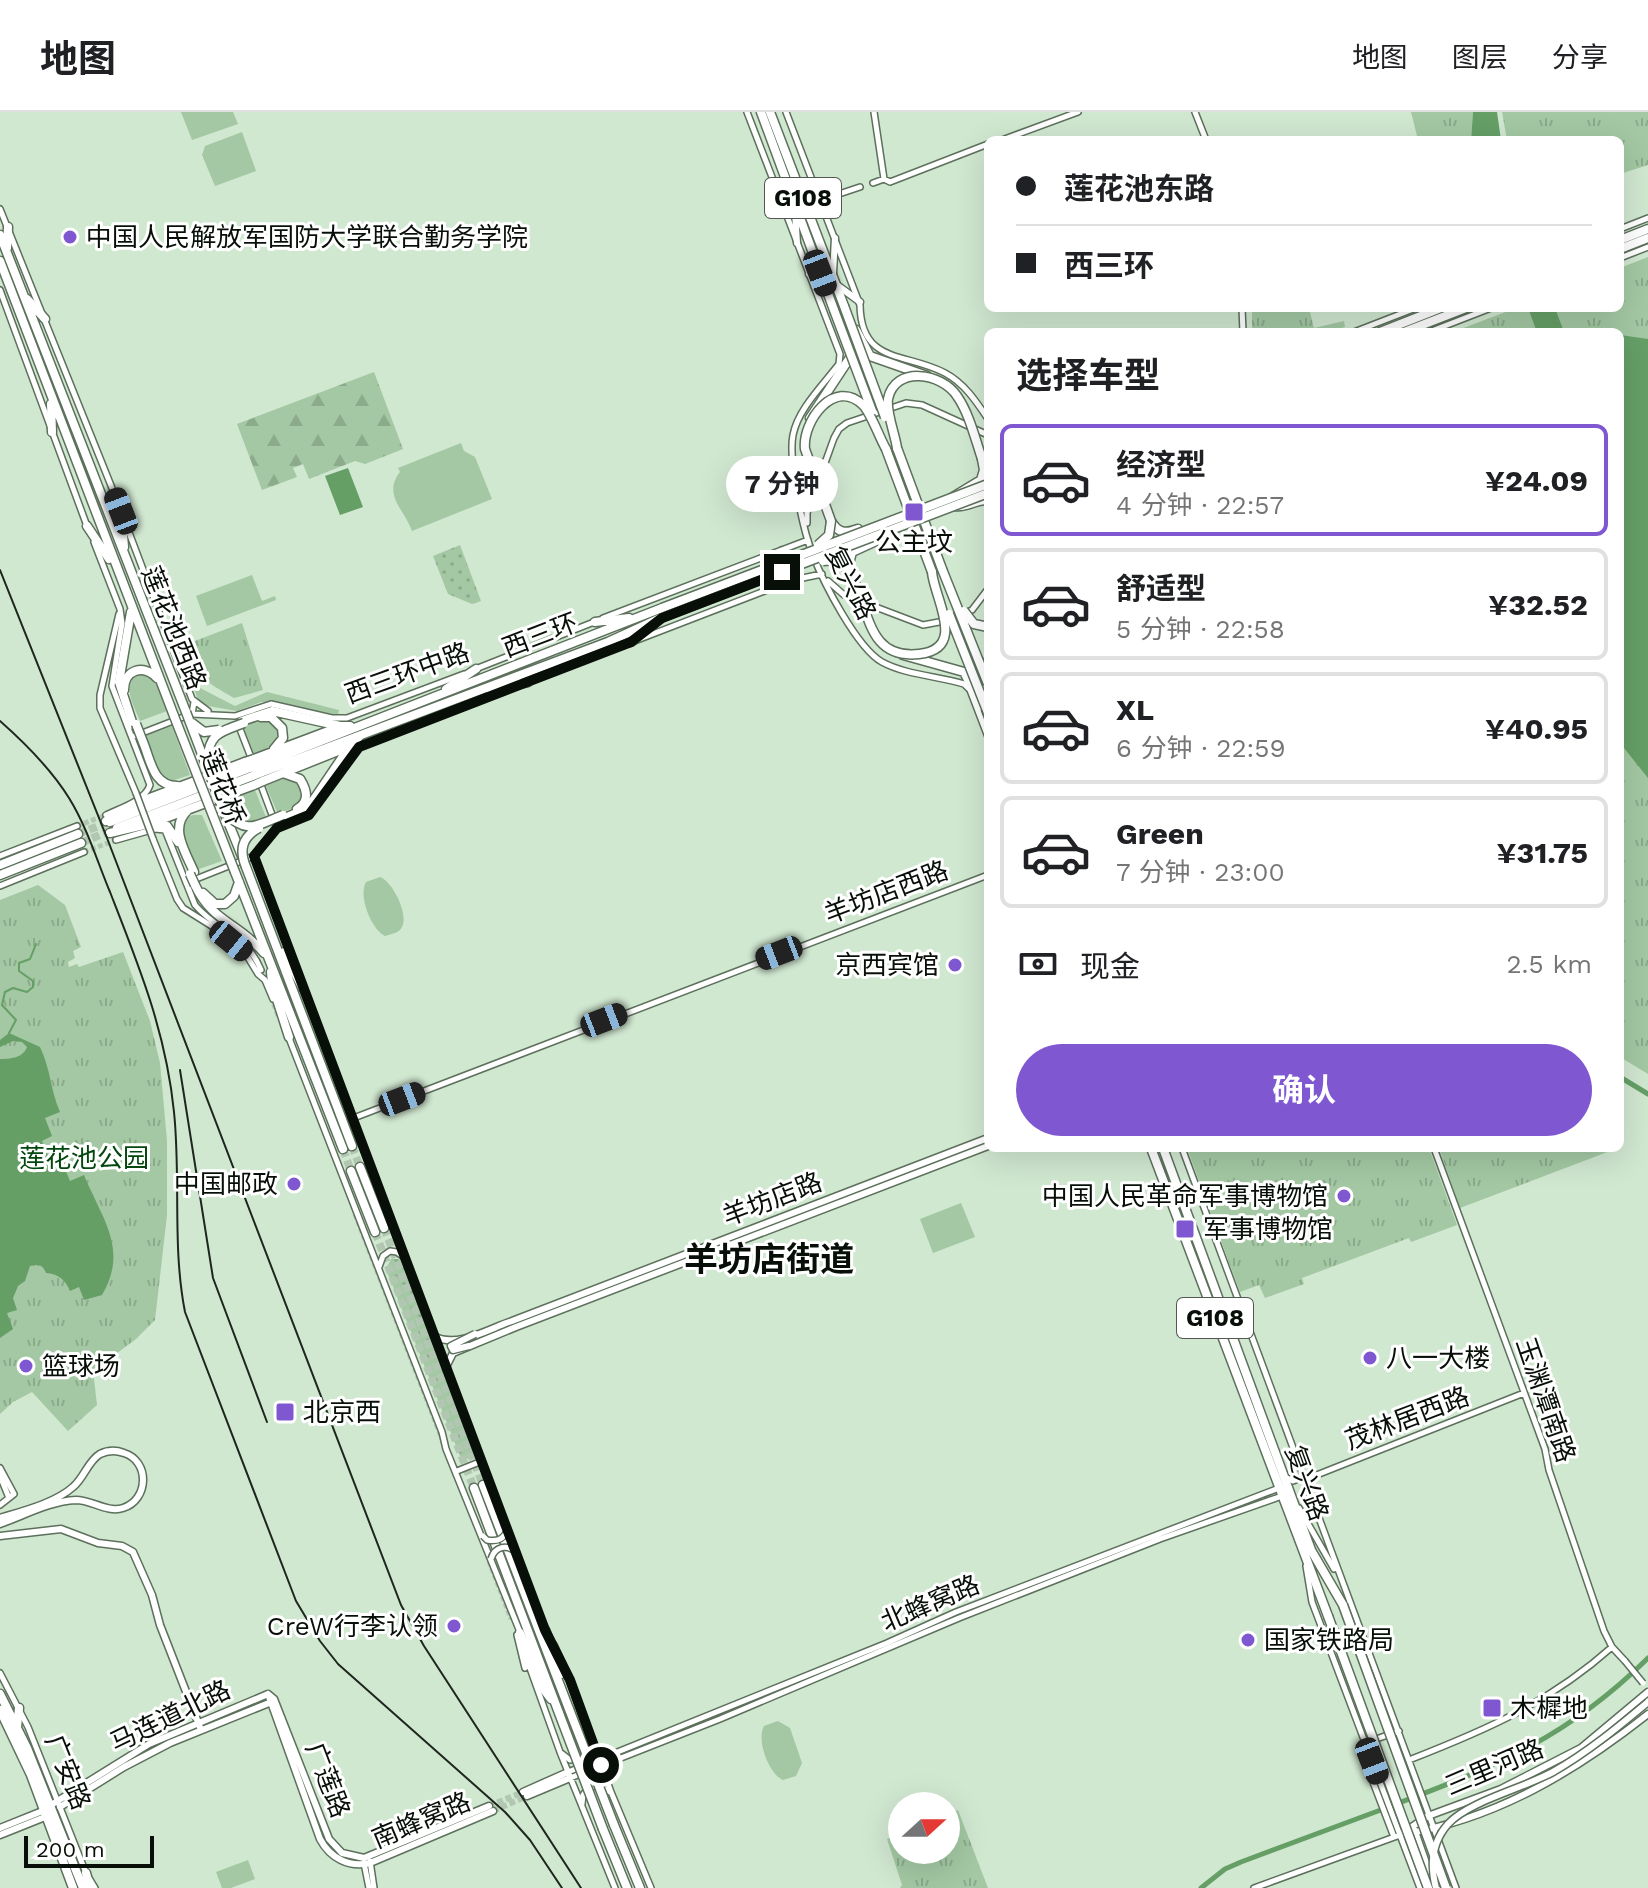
<!DOCTYPE html>
<html lang="zh">
<meta charset="utf-8">
<style>
body{margin:0;font-family:"Work Sans","Noto Sans SC",sans-serif;background:#f2f2f2;color:#202124;height:100vh;display:flex;flex-direction:column;font-size:30px;white-space:nowrap}
*{box-sizing:border-box;margin:0}
p{font-size:26px;color:#757577}
.icon{flex:none;width:44px;height:44px;fill:none;stroke:currentColor;stroke-width:2;stroke-linecap:round;stroke-linejoin:round}
.map{position:relative;flex:1;overflow:hidden}
.details{position:absolute;left:984px;top:216px;width:640px;height:824px;display:flex;flex-direction:column;background:#fff;border-radius:12px;box-shadow:0 8px 32px #0002}
.details>*{flex:none}
.guide{position:absolute;left:984px;top:24px;width:640px;height:176px;border-radius:12px;box-shadow:0 8px 32px #0002;display:grid;align-content:center;height:176px;padding:0 32px;background:#fff}
.needle{width:52px;rotate:69deg}
.fabs{position:absolute;left:888px;top:1680px;display:grid;gap:16px}
.fabs a{display:grid;place-items:center;width:72px;height:72px;border-radius:50%;background:#fff;box-shadow:0 8px 32px #0002;font-size:40px}
.scale{position:absolute;left:24px;bottom:20px;width:130px;box-sizing:border-box;padding-left:8px;border:4px solid #080f08;border-top:0;font-size:22px;line-height:28px;white-space:nowrap;color:#080f08;-webkit-text-stroke:6px #fff;paint-order:stroke}
.end{position:absolute;width:36px;height:36px;margin:-18px;border:10px solid #080f08;background:#fff;box-shadow:0 0 0 4px #fff}
.from{border-radius:50%}
.bubble{position:absolute;height:56px;border-radius:28px;background:#fff;box-shadow:0 8px 32px #0002;font-size:26px;font-weight:700;line-height:56px;text-align:center}
.car{position:absolute;width:24px;height:48px;margin:-24px -12px;border-radius:10px;box-shadow:0 0 6px 2px #0007;background:linear-gradient(#222 24%,#8ab4d8 0 40%,#222 0 76%,#8ab4d8 0 86%,#222 0)}
.guide b{display:flex;align-items:center;gap:28px;height:76px;font-size:30px}
.guide b+b{border-top:2px solid #e0e0e0}
.guide i{width:20px;height:20px;background:#202124}
ul{padding:0;list-style:none}
li{display:flex;align-items:center;gap:24px;height:112px;margin:0 16px 12px;padding:0 16px;border:4px solid #e0e0e0;border-radius:12px}
li div{flex:1}
li b{display:block;font-size:30px}
li em{font-style:normal;font-weight:700}
li.current{border-color:#7f58d1}
li>.icon{width:72px;height:72px;stroke-width:1.5}
h2{padding:0 32px;font-size:36px;line-height:96px}
.pay{display:flex;align-items:center;gap:20px;height:88px;padding:0 32px;font-size:30px}
.pay p{margin-inline-start:auto}
.cta{display:flex;gap:16px;margin-top:auto;padding:16px 32px}
.cta a{flex:1;height:92px;border-radius:48px;background:#7f58d1;color:#fff;font-size:32px;font-weight:700;line-height:92px;text-align:center}
header{display:flex;align-items:center;gap:48px;box-sizing:border-box;height:112px;padding:0 40px;background:#fff;border-bottom:2px solid #e0e0e0}
header strong{font-size:38px}
nav{display:flex;gap:44px;margin-inline-start:auto;font-size:28px}
.map>svg:first-child{display:block}
.grass{fill:url(#grass-dots)}
.forest{fill:url(#forest-firs)}
.park{fill:url(#park-tufts)}
.garden{fill:#a3c8a3}
.water{fill:#659f66}
.lines{fill:none;stroke-linecap:round;stroke-linejoin:round}
.stream{stroke:#659f66;stroke-width:2}
.canal{stroke:#659f66;stroke-width:5}
.minor-tunnel{stroke:#b2c7b2;stroke-width:5;stroke-dasharray:5 2.5;stroke-linecap:butt}
.major-tunnel{stroke:#b2c7b2;stroke-width:6;stroke-dasharray:6 3;stroke-linecap:butt}
.highway-tunnel{stroke:#b2c7b2;stroke-width:8;stroke-dasharray:8 4;stroke-linecap:butt}
.minor-casing{stroke:#5c705c;stroke-width:8}
.major-casing{stroke:#5c705c;stroke-width:9}
.highway-casing{stroke:#5c705c;stroke-width:11}
.minor{stroke:#fff;stroke-width:5}
.major{stroke:#fff;stroke-width:6}
.highway{stroke:#fff;stroke-width:8}
.rail{stroke:#1e261e;stroke-width:2}
.minor-bridge-casing{stroke:#5c705c;stroke-width:8;stroke-linecap:butt}
.major-bridge-casing{stroke:#5c705c;stroke-width:9;stroke-linecap:butt}
.highway-bridge-casing{stroke:#5c705c;stroke-width:11;stroke-linecap:butt}
.minor-bridge{stroke:#fff;stroke-width:5}
.major-bridge{stroke:#fff;stroke-width:6}
.highway-bridge{stroke:#fff;stroke-width:8}
.route{stroke:#080f08;stroke-width:10}
.poi-dot{fill:#7f58d1;stroke:#fff;stroke-width:3}
.labels{text-anchor:middle;stroke-width:6;stroke-linejoin:round;paint-order:stroke}
.shield{fill:#fff;stroke:#525752;stroke-width:2}
.shield-label{font-size:24px;font-weight:bold;fill:#080f08}
.poi-label{font-size:26px;fill:#080f08;stroke:#fff;text-anchor:start}
.street-label{font-size:26px;fill:#080f08;stroke:#fff}
.park-label{font-size:26px;fill:#03460e;stroke:#fff}
.district-label{font-size:34px;font-weight:bold;fill:#080f08;stroke:#fff}
</style>
<header>
<strong>地图</strong>
<nav><a>地图</a><a>图层</a><a>分享</a></nav>
</header>
<div class="map">
<svg width="1648" height="1776" viewBox="0 0 1648 1776">
<defs>
<pattern id="grass-dots" width="8" height="8" patternUnits="userSpaceOnUse" patternTransform="scale(2)"><rect width="8" height="8" fill="#a3c8a3"/><path d="M2 2h.1M6 6h.1" fill="none" stroke="#8bab8b" stroke-width="1.8" stroke-linecap="round"/></pattern>
<pattern id="forest-firs" width="22" height="20" patternUnits="userSpaceOnUse" patternTransform="scale(2)"><rect width="22" height="20" fill="#a3c8a3"/><path d="M5 1l3.5 6h-7zM16 11l3.5 6h-7z" fill="#8bab8b"/></pattern>
<pattern id="park-tufts" width="24" height="20" patternUnits="userSpaceOnUse" patternTransform="scale(2)"><rect width="24" height="20" fill="#a3c8a3"/><path d="M3 7l-1-3M5 7V3M7 7l1-3M15 17l-1-3M17 17v-4M19 17l1-3" fill="none" stroke="#8bab8b"/></pattern>
</defs>
<rect width="100%" height="100%" fill="#d0e7d0"/>
<path class="grass" d="M460 433 481 489 472 492 448 482 433 444Z
M391 1147H399L402 1151 476 1337 470 1347 460 1344 386 1157Z"/>
<path class="forest" d="M374 260 403 337 365 352 355 349 309 367 303 352 293 356 297 365 262 378 237 312Z"/>
<path class="park" d="M1411 0H1473L1471 28H1418Z
M1502 0H1648V53L1620 62V28H1507Z
M1648 145V962L1620 945V220H1453L1516 196H1620V156Z
M1252 196H1309L1314 216 1344 209 1345 215 1329 220H1252Z
M242 511 263 578 234 586C203 568 199 567 187 532Z
M38 773 65 793 81 835 73 839 75 846 68 850 69 855 77 852 79 855 123 840 150 909 160 951 167 1029V1103L155 1208 136 1227 93 1259 97 1293 68 1319 32 1280 13 1290 0 1302V788Z
M1187 1036H1429L1457 1113 1411 1130 1409 1126 1302 1166 1304 1172 1265 1186 1259 1173 1240 1180Z
M1439 1036H1610V1039L1460 1096Z
M958 1698 988 1776H900L902 1773 887 1727 902 1721V1738H946V1703Z"/>
<path class="garden" d="M181 0H233L238 12 192 28Z
M242 20 256 59 215 74 202 43 205 34Z
M461 331 464 339 475 345 492 387 412 419C405 398 382 383 400 360L398 356Z
M252 463 262 489 275 484 276 488 207 514 196 484Z
M179 532 188 556 199 566 200 576 235 594 267 580 339 598 338 603 271 590H261L237 599 202 593 198 588Z
M139 559 156 567 167 599 140 609C133 591 121 575 139 559Z
M264 606 276 612 281 622 273 635 253 642 243 614Z
M172 614 190 663 171 669C155 662 151 640 145 624Z
M283 665C301 669 306 677 299 694L278 702 265 672Z
M255 678 266 705 246 711 237 705 231 687Z
M193 703H202L222 749 196 758 181 719 185 707Z
M380 765C392 769 409 802 402 815 399 821 392 822 385 824 371 817 358 784 366 770Z
M961 1091 975 1125 933 1141 920 1107Z
M778 1609 790 1616 802 1651 796 1664 783 1668C769 1662 756 1628 764 1614Z
M248 1748 255 1767 231 1776H222L216 1760Z"/>
<path class="water" d="M1473 0H1497L1501 28H1471Z
M1528 196H1555L1564 220H1537Z
M1620 223 1648 227V666L1620 631Z
M348 356 363 395 340 403 325 364Z
M9 921 40 935C51 958 50 977 60 1000L45 1006 52 1024 42 1029 52 1054 62 1050 70 1069 84 1063C102 1107 129 1137 102 1183L84 1188 79 1175 70 1179C65 1167 58 1162 46 1161 43 1153 38 1152 30 1154L25 1169 18 1174 13 1186 17 1198 7 1201 13 1217 0 1226V947C10 947 23 946 27 935L22 930 13 929 0 935V928Z"/>
<g class="lines">
<path class="stream" d="M9 921 16 908 2 893 5 880 13 876 27 880 33 875V869L19 859V851L30 847 36 832"/>
<path class="canal" d="M1620 965 1648 982
M1396 1692C1499 1653 1568 1625 1648 1546
M1201 1776 1225 1757 1241 1750 1386 1696"/>
<path class="minor-tunnel" d="M77 714 106 703
M84 740 116 728
M271 885 279 906
M355 1102 442 1327
M489 1449 511 1507"/>
<path class="major-tunnel" d="M489 1694 523 1680
M493 1699 527 1684"/>
<path class="highway-tunnel" d="M78 722 106 711
M81 731 109 719
M352 1034 360 1055
M343 1037 351 1059
M384 1116 483 1373
M375 1120 474 1376"/>
<g class="minor-casing">
<path id="minor" d="M747 0 840 242 839 252C823 273 798 297 793 323 788 348 803 419 813 443 823 470 857 536 882 550 906 563 938 564 964 572L970 578 988 625
M786 0 860 193C861 253 906 240 945 261 964 271 976 289 988 307
M874 0 884 67
M1195 0 1206 28
M1002 28 1078 0
M873 71 884 67 890 70 988 32
M821 88 860 75
M0 97 122 401
M1620 117 1648 106
M1620 146 1648 135
M0 178 87 414
M1242 196 1243 220
M1354 220 1416 196
M1429 220 1491 196
M796 371 824 350
M125 410 192 587 208 599
M807 411V401L834 326 839 317 847 311 906 291 922 293 988 323
M94 430 120 497 122 511 112 574 150 673C145 689 120 696 106 703
M781 438 793 468
M828 469 844 483 923 513 939 510 972 498 988 477
M119 502 100 583V596L136 681
M603 506 808 428
M473 558 594 510
M528 570 793 468 822 462
M194 590 192 602 235 604 271 592 332 606H347L464 562
M238 612 252 648
M132 625 186 604
M259 668 277 716
M153 727 177 787 183 796 218 818 244 839 258 862 265 868 273 887
M116 728 155 717 165 718 195 793C218 820 247 823 261 858
M0 744 77 714
M254 744 299 862
M186 771 254 744 277 716 309 703 359 635 508 578
M0 774 84 740
M301 872 545 1518
M289 926 442 1320 446 1337 520 1520
M351 1007 988 763
M1182 1036 1456 1776
M1434 1036 1545 1337 1549 1358 1604 1519 1612 1535 1625 1549
M379 1155 383 1144 390 1139 397 1140 405 1146
M0 1356 14 1382 0 1393
M457 1359 482 1349
M0 1364 9 1386
M1287 1366 1293 1369 1303 1365
M1304 1368 1524 1281
M1299 1396 1334 1457
M1306 1454 1312 1490 1420 1776
M517 1523 525 1556
M554 1533 570 1568 611 1680 651 1776
M522 1534 560 1640 615 1776
M0 1561 28 1615 86 1761 95 1776
M1365 1631 1399 1619
M561 1641 570 1648 583 1646 588 1639 589 1626
M1369 1647 1373 1670 1394 1725
M1409 1648C1486 1618 1549 1591 1612 1535
M568 1660 887 1531 956 1500 1279 1376
M570 1666 720 1607 959 1506 1160 1427 1282 1384
M582 1692 583 1683 589 1675 599 1674 610 1680
M1415 1718 1433 1769
M370 1749 374 1776
M364 1751 369 1776
M1254 1776 1400 1723"/>
</g>
<g class="major-casing">
<path id="major" d="M795 100 797 131
M833 161 835 126
M809 162 825 180
M837 173 860 190
M435 1225C459 1236 490 1216 512 1209L988 1026
M447 1253 453 1241 516 1215 988 1034
M0 1406C23 1399 55 1391 73 1375 84 1366 88 1349 100 1342 108 1338 116 1338 124 1341 150 1349 149 1388 123 1396 107 1401 92 1388 76 1388 50 1389 23 1404 0 1412
M0 1424 61 1417 98 1431 122 1434 133 1440 152 1483 160 1513 201 1618
M268 1582 320 1727C330 1746 349 1756 370 1751L493 1699
M268 1582 274 1587 329 1727 342 1741 364 1746 489 1694
M523 1680 568 1660
M527 1684 570 1666
M51 1693 149 1632 268 1582
M60 1695 124 1655 170 1631 269 1591
M0 1716 45 1698
M1404 1722C1496 1707 1576 1659 1648 1602
M0 1723 45 1705
M1400 1723 1428 1704 1501 1677 1581 1636 1648 1580"/>
</g>
<g class="highway-casing">
<path id="highway" d="M761 0 834 198
M770 0 844 194
M0 123 186 600
M1620 128 1648 117
M7 136 8 115
M1620 137 1648 126
M0 149 174 604
M27 187 45 207
M856 218 870 244 927 264
M1380 220 1441 196
M1404 220 1466 196
M51 292 52 320
M810 306 851 244
M897 336 942 457
M886 337 932 460
M953 385 981 368 984 358 982 347
M955 394C967 396 976 387 988 388
M121 399 124 435
M831 409C838 421 845 422 858 417
M87 414 109 447
M848 456 852 440 876 429 882 422
M131 500 119 570 133 613
M595 510 629 506
M631 530 653 513
M903 543 964 560 981 594
M988 549V559
M446 577 476 557
M124 578C124 557 144 552 157 566
M490 578 528 570
M261 605H271L282 616 283 626 274 637
M242 609 272 599 340 614H350
M143 630C151 649 153 674 177 674
M254 647 339 615
M257 654 662 496
M260 661 608 530 665 504
M283 661 300 667C307 678 310 690 297 697
M263 669 348 635
M187 699C169 716 186 741 194 760
M224 700 242 744
M285 706 308 696 350 634 360 624
M106 709 142 689 245 650
M110 710 247 657
M153 711 167 714 178 730
M117 716 250 665
M110 721 152 711 254 673
M0 753 78 722
M246 755 352 1034
M235 760 343 1037
M0 763 81 731
M195 773C212 810 240 812 264 841
M203 781 215 792H225L234 784 239 770
M284 840 302 875
M271 860 272 872 289 925
M1151 1036 1328 1504
M1163 1036 1311 1438 1343 1493
M360 1055 384 1116
M351 1059 375 1120
M483 1373 569 1597
M474 1376 559 1601
M545 1518 561 1562
M520 1521 542 1575 551 1587
M0 1582 27 1636 83 1776
M0 1598 31 1663 73 1776
M17 1615 19 1596
M614 1713 640 1776
M603 1717 627 1776
M86 1761 90 1776"/>
</g>
<use href="#minor" class="minor"/>
<use href="#major" class="major"/>
<use href="#highway" class="highway"/>
<path class="rail" d="M0 458 107 726 401 1493 424 1534 581 1776
M0 609C26 632 51 657 69 686 87 715 97 749 110 780 139 854 166 920 174 1000 181 1067 172 1134 185 1200L296 1489 320 1529 338 1552 505 1700 530 1728 562 1776
M180 958 213 1166 267 1310"/>
<g class="minor-bridge-casing">
<path id="minor-bridge" d="M136 681 153 727
M483 1424 487 1428C498 1430 504 1427 508 1417
M491 1447C495 1434 507 1432 516 1440
M1625 1549 1643 1571"/>
</g>
<g class="major-bridge-casing">
<path id="major-bridge" d="M469 1234 453 1238 451 1234 475 1222
M1436 1776C1430 1753 1432 1730 1448 1712 1469 1689 1524 1676 1553 1660 1588 1640 1618 1615 1648 1590"/>
</g>
<g class="highway-bridge-casing">
<path id="highway-bridge" d="M844 194 885 305
M834 198 872 299
M897 336C895 322 886 300 888 287 895 253 942 261 957 284 969 301 975 326 982 347
M818 433 829 423 831 409 805 337C802 310 834 265 863 293 871 301 879 325 886 337
M823 449 836 448C874 469 854 549 919 542 968 537 934 486 932 460
M942 457 988 572
M662 496 988 372
M964 499 974 512 988 515
M949 502 988 601
M665 504 988 381
M186 600 224 700C247 723 255 714 283 703
M174 604 235 760
M192 611 204 620 219 618
M136 612 143 630
M207 649C209 621 220 620 244 611
M245 650 254 647
M247 657 257 654
M250 665 260 661
M254 673 263 669
M246 755C239 738 242 725 259 716
M190 762 195 773
M1343 1493 1446 1776
M1328 1504 1428 1776
M569 1597 614 1713
M559 1601 603 1717"/>
</g>
<use href="#minor-bridge" class="minor-bridge"/>
<use href="#major-bridge" class="major-bridge"/>
<use href="#highway-bridge" class="highway-bridge"/>
</g>
<g class="lines">
<path class="route" d="M601 1653 570 1568 545 1518 254 744 277 716 309 703 359 635 631 530 662 506 782 460"/>
</g>
<g class="poi-dot">
<circle cx="70" cy="125" r="8"/>
<rect x="904" y="390" width="20" height="20" rx="4"/>
<circle cx="955" cy="853" r="8"/>
<circle cx="294" cy="1072" r="8"/>
<circle cx="1344" cy="1084" r="8"/>
<rect x="1175" y="1107" width="20" height="20" rx="4"/>
<circle cx="1370" cy="1246" r="8"/>
<circle cx="26" cy="1254" r="8"/>
<rect x="275" y="1290" width="20" height="20" rx="4"/>
<circle cx="454" cy="1514" r="8"/>
<circle cx="1248" cy="1528" r="8"/>
<rect x="1482" y="1586" width="20" height="20" rx="4"/>
</g>
<g class="labels">
<g class="shield">
<rect x="765" y="66" width="76" height="40" rx="6"/>
<rect x="1177" y="1186" width="76" height="40" rx="6"/>
</g>
<g class="shield-label">
<text x="803" y="94">G108</text>
<text x="1215" y="1214">G108</text>
</g>
<g class="poi-label">
<text x="86" y="134">中国人民解放军国防大学联合勤务学院</text>
<text x="914" y="439" text-anchor="middle">公主坟</text>
<text x="939" y="862" text-anchor="end">京西宾馆</text>
<text x="278" y="1081" text-anchor="end">中国邮政</text>
<text x="1328" y="1093" text-anchor="end">中国人民革命军事博物馆</text>
<text x="1203" y="1126">军事博物馆</text>
<text x="1386" y="1255">八一大楼</text>
<text x="42" y="1263">篮球场</text>
<text x="303" y="1309">北京西</text>
<text x="438" y="1523" text-anchor="end">CreW行李认领</text>
<text x="1264" y="1537">国家铁路局</text>
<text x="1510" y="1605">木樨地</text>
</g>
<g class="street-label">
<text transform="translate(851 471) rotate(63)" y="9">复兴路</text>
<text transform="translate(174 516) rotate(68)" y="9">莲花池西路</text>
<text transform="translate(540 523) rotate(-21)" y="9">西三环</text>
<text transform="translate(407 561) rotate(-20)" y="9">西三环中路</text>
<text transform="translate(223 675) rotate(69)" y="9">莲花桥</text>
<text transform="translate(886 780) rotate(-21)" y="9">羊坊店西路</text>
<text transform="translate(772 1087) rotate(-21)" y="9">羊坊店路</text>
<text transform="translate(1546 1288) rotate(71)" y="9">玉渊潭南路</text>
<text transform="translate(1407 1306) rotate(-21)" y="9">茂林居西路</text>
<text transform="translate(1307 1371) rotate(70)" y="9">复兴路</text>
<text transform="translate(930 1491) rotate(-23)" y="9">北蜂窝路</text>
<text transform="translate(170 1604) rotate(-26)" y="9">马连道北路</text>
<text transform="translate(1494 1655) rotate(-23)" y="9">三里河路</text>
<text transform="translate(68 1660) rotate(68)" y="9">广安路</text>
<text transform="translate(328 1668) rotate(69)" y="9">广莲路</text>
<text transform="translate(421 1708) rotate(-23)" y="9">南蜂窝路</text>
</g>
<g class="park-label">
<text x="84" y="1055">莲花池公园</text>
</g>
<g class="district-label">
<text x="769" y="1159">羊坊店街道</text>
</g>
</g>
</svg>
<div class="fabs">
<a><svg class="needle" viewBox="-14 -14 28 28"><path d="M0-13l5 13h-10z" fill="#e53935"/><path d="M0 13l5-13h-10z" fill="#757577"/></svg></a>
</div>
<div class="scale">200 m</div>
<i class="end from" style="left:601px;top:1653px"></i>
<i class="end" style="left:782px;top:460px"></i>
<div class="bubble" style="left:726px;top:344px;width:112px">7 分钟</div>
<i class="car" style="left:820px;top:161px;rotate:159deg"></i>
<i class="car" style="left:121px;top:399px;rotate:339deg"></i>
<i class="car" style="left:231px;top:829px;rotate:129deg"></i>
<i class="car" style="left:779px;top:841px;rotate:249deg"></i>
<i class="car" style="left:604px;top:908px;rotate:69deg"></i>
<i class="car" style="left:402px;top:987px;rotate:69deg"></i>
<i class="car" style="left:1372px;top:1649px;rotate:159deg"></i>
<div class="guide">
<b><i class="from"></i>莲花池东路</b>
<b><i></i>西三环</b>
</div>
<section class="details">
<h2>选择车型</h2>
<ul>
<li class="current"><svg class="icon" aria-label="car" viewBox="0 0 24 24"><path d="M5 17H2v-5l4-1 3-4h7l3 4 3 1v5h-3M9 17h6M6 11h13"/><circle cx="7" cy="17" r="2"/><circle cx="17" cy="17" r="2"/></svg><div><b>经济型</b><p>4 分钟 · 22:57</p></div><em>¥24.09</em></li>
<li><svg class="icon" aria-label="car" viewBox="0 0 24 24"><path d="M5 17H2v-5l4-1 3-4h7l3 4 3 1v5h-3M9 17h6M6 11h13"/><circle cx="7" cy="17" r="2"/><circle cx="17" cy="17" r="2"/></svg><div><b>舒适型</b><p>5 分钟 · 22:58</p></div><em>¥32.52</em></li>
<li><svg class="icon" aria-label="car" viewBox="0 0 24 24"><path d="M5 17H2v-5l4-1 3-4h7l3 4 3 1v5h-3M9 17h6M6 11h13"/><circle cx="7" cy="17" r="2"/><circle cx="17" cy="17" r="2"/></svg><div><b>XL</b><p>6 分钟 · 22:59</p></div><em>¥40.95</em></li>
<li><svg class="icon" aria-label="car" viewBox="0 0 24 24"><path d="M5 17H2v-5l4-1 3-4h7l3 4 3 1v5h-3M9 17h6M6 11h13"/><circle cx="7" cy="17" r="2"/><circle cx="17" cy="17" r="2"/></svg><div><b>Green</b><p>7 分钟 · 23:00</p></div><em>¥31.75</em></li>
</ul>
<div class="pay"><svg class="icon" aria-label="cash" viewBox="0 0 24 24"><path d="M3 7h18v10H3z"/><circle cx="12" cy="12" r="2"/></svg>现金<p>2.5 km</p></div>
<div class="cta"><a>确认</a></div>
</section>
</div>
